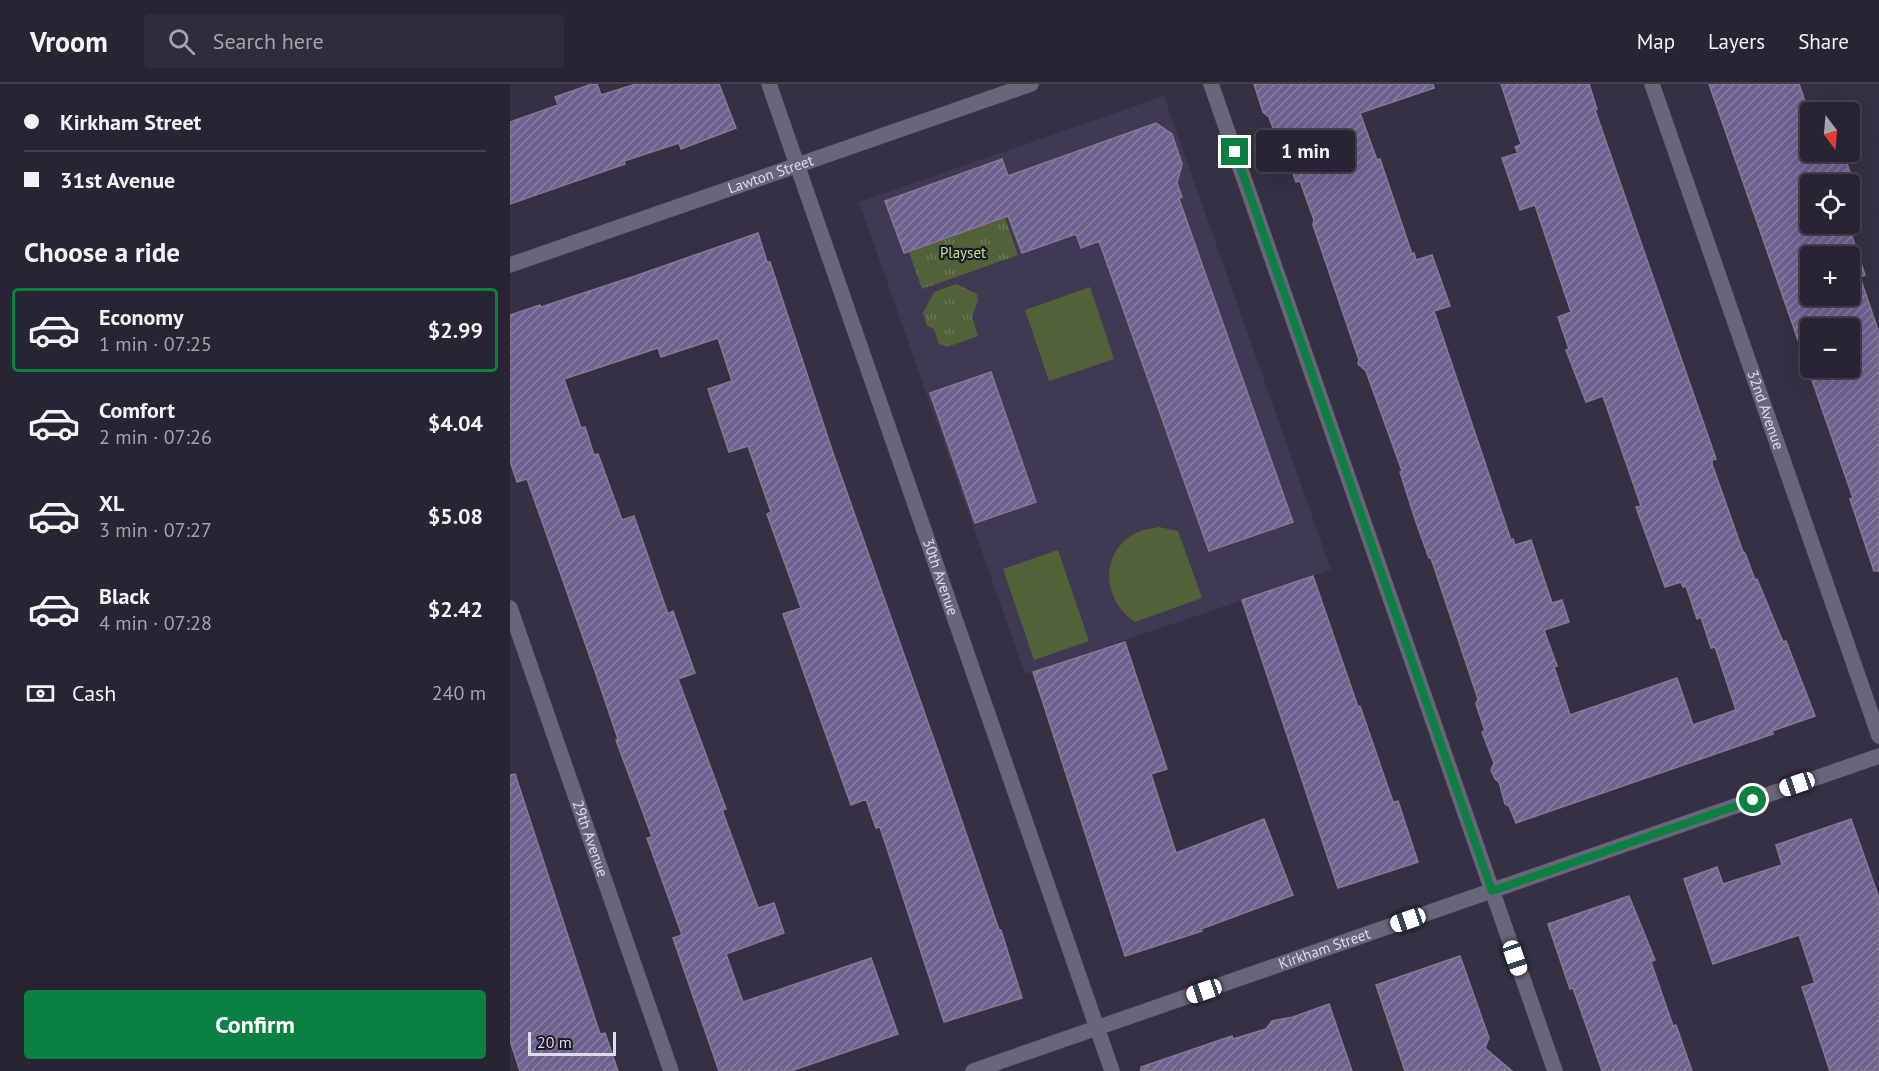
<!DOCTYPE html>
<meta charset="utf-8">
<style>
body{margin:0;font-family:"PT Sans",sans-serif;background:#302c3b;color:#f1f3f6;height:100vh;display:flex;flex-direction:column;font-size:22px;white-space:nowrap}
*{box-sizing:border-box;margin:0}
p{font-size:20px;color:#a5a4ac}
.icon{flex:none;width:33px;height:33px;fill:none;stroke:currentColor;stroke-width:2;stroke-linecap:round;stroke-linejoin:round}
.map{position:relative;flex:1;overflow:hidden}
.panel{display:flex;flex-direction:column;background:#282433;width:510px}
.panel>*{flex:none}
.top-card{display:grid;align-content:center;height:132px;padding:0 24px;background:#282433}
.needle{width:39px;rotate:164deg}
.fabs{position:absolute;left:1290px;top:18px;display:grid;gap:12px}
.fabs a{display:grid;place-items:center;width:60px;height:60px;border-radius:6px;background:#282433;box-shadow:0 6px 24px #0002,0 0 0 2px #44414e;font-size:30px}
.scale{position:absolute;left:18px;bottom:15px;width:88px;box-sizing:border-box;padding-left:6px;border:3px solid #dfdce9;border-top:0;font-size:16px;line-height:21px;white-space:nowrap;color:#dfdce9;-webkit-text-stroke:4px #1c1a23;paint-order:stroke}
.end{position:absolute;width:27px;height:27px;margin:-14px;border:8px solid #0b8043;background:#fff;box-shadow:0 0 0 3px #fff}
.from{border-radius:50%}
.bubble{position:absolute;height:42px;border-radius:6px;background:#282433;box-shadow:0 6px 24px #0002,0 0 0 2px #44414e;font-size:20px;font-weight:700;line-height:42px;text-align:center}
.car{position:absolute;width:18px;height:36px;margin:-18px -9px;border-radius:8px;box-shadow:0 0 4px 2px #0007;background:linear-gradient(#fff 24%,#345 0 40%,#fff 0 76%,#345 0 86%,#fff 0)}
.top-card b{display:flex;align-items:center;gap:21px;height:57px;font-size:22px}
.top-card b+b{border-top:2px solid #44414e}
.top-card i{width:15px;height:15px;background:#f1f3f6}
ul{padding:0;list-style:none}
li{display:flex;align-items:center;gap:18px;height:84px;margin:0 12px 9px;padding:0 12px;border:3px solid transparent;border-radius:6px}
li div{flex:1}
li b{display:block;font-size:22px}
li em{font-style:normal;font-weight:700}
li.active{border-color:#0b8043}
li>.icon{width:54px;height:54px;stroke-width:1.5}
h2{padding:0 24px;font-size:27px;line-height:72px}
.pay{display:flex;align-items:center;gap:15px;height:66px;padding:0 24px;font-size:22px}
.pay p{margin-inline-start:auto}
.cta{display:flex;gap:12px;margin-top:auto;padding:12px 24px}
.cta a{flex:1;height:69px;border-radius:6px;background:#0b8043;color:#fff;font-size:24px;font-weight:700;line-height:69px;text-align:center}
header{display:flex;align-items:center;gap:36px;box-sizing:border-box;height:84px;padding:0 30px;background:#282433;border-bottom:2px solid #44414e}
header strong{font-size:28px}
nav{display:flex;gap:33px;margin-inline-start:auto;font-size:21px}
.search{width:420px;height:54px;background:#302c3b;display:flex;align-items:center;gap:15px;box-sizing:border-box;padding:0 21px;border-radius:6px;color:#a5a4ac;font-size:22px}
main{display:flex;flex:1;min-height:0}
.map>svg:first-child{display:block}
.built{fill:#403953}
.grass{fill:#516238}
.park{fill:url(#park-tufts)}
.building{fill:url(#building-hatch);stroke:#807b91;stroke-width:1.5;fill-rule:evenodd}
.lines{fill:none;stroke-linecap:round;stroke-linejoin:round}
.street-casing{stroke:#4f4b5c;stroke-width:16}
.street{stroke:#6b657b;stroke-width:15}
.route{stroke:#0b8043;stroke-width:8}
.labels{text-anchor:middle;stroke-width:4.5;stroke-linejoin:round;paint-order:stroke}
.street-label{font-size:15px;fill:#dfdce9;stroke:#1c1a23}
.park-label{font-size:15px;fill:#c2e196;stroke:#1c1a23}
</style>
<header>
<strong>Vroom</strong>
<div class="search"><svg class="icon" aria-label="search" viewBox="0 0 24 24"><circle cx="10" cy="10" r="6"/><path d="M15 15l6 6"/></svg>Search here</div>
<nav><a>Map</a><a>Layers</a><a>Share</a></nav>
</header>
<main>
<section class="panel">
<div class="top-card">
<b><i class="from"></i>Kirkham Street</b>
<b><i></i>31st Avenue</b>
</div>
<h2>Choose a ride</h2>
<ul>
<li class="active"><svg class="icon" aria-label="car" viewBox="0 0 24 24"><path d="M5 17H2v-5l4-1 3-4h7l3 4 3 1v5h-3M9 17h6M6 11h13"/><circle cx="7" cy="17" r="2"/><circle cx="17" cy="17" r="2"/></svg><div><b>Economy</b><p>1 min · 07:25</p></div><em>$2.99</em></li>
<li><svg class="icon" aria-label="car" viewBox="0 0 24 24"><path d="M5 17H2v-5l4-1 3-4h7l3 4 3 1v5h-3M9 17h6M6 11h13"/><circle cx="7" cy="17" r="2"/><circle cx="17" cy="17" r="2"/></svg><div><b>Comfort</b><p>2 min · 07:26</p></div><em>$4.04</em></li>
<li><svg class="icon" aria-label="car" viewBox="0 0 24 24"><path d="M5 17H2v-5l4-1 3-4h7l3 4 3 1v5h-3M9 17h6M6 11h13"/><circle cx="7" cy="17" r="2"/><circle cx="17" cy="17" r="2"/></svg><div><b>XL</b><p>3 min · 07:27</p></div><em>$5.08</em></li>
<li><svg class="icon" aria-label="car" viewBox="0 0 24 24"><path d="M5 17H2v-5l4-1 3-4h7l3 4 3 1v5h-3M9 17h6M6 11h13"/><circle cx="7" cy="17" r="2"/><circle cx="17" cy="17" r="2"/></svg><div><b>Black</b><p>4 min · 07:28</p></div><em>$2.42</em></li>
</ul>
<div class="pay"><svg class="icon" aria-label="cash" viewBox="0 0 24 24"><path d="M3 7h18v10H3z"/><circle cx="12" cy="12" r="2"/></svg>Cash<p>240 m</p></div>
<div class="cta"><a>Confirm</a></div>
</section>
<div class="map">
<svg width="1369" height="987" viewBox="0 0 1369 987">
<defs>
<pattern id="park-tufts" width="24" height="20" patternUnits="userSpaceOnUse" patternTransform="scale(1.5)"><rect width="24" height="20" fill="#516238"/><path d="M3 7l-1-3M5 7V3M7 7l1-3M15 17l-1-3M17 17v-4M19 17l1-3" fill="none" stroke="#6a7855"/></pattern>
<pattern id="building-hatch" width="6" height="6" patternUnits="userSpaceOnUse" patternTransform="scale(1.5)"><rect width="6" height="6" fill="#6e618f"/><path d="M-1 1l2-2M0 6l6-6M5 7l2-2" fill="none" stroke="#897ea4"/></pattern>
</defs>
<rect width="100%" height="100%" fill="#353044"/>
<path class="built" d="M654 12 821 486 515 590 349 118Z"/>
<path class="grass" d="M580 203 604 275 539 297 515 226Z
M649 443 668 447 692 514 625 538C592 516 589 468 626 449 632 445 642 445 649 443Z
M548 466 579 557 524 576 493 485Z"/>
<path class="park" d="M495 134 508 171 412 205 399 168Z
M446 200 467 210 468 216 462 233 468 252 437 263 429 260 424 245 417 242 413 229 424 208Z"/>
<path class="building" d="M82 0H87L91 11 126 0H209L226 44 171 65 169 59 114 77 115 80 0 120V38L48 21 45 13Z
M744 0H923L924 4 850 29 867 76 870 75 902 170 904 169 906 176 922 171 940 222 924 227 1001 456 1003 455 1005 461 1021 456 1042 519 1052 516 1059 538 1034 546 1047 582 1044 583 1060 631 1167 594 1183 641 1226 626 1205 563 1201 564 1191 533 1187 535 1176 502 1173 503 1171 498 1155 503 1126 423 1131 422 1093 312 1076 318 1056 266 1059 265 1048 233 1061 228 1025 121 1010 126 992 74 1008 69 1005 63 1011 60 991 0H1079L1087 25 1085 26 1206 375 1202 376V380L1233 468 1235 469 1245 496 1247 495 1273 558 1276 557 1305 632 1262 647 1263 650 1006 739 999 722 995 720 989 698 985 695 981 686 984 679 972 648 975 647 966 620 968 615 921 474H919L906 438 890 388 892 387 856 287 848 280 849 276 803 141 804 136 790 97 786 98 775 66 773 63 770 64 759 33 753 28Z
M1199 0H1289L1300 32V68H1333L1349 114 1340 117V100H1300V140H1338L1355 191 1350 193 1369 249V487H1364L1340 415 1343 414ZM1300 172H1340V212H1300ZM1300 244H1340V284H1300Z
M646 39 662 50 672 80 667 99 672 113 669 115 783 438 699 467 589 157 571 164 566 150 512 169 498 132 394 169 375 117 492 75 498 92Z
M248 149 257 178H260L323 369 429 670 489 846H491L512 914 434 938 370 743 366 744 356 715 341 721 273 530 291 524 257 430 261 428 238 362 219 368 198 305 222 297 208 254 151 273 148 264 54 295 71 344 75 343 84 371 88 370 112 436 124 432 158 530 163 527 185 589 168 595 216 725 212 726 248 824 264 819 274 849 216 870 233 918 361 874 388 950 281 987H209L163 854 172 851 137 754 142 753 106 656 108 655 86 590 17 395 7 398 0 377V231L30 221 31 223 125 192Z
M481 288 526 418 465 439 420 309Z
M803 492 848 623 850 622 883 718 888 717 908 778 828 804 732 516Z
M615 558 657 685 641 690 666 769 754 735 783 811 691 845 692 847 615 872 523 588Z
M5 690 90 950 95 949 108 987H10L0 957V691Z
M1341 735 1369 814V987H1320L1292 903 1305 899 1289 851 1203 880 1174 795 1207 783 1213 800 1272 781 1266 761Z
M1119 812 1145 876 1141 878 1163 942 1166 941 1182 987H1092L1063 904 1060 905 1038 840Z
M950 872 979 954 975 964 1002 987H895L866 901Z
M819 920 842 987H631V983L722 952 723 955 756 945 762 937 783 933Z"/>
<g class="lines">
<g class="street-casing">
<g id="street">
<path id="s1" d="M259 0 602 987"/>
<path d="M701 0 1045 987"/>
<path id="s2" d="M1142 0 1369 652"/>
<path id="s3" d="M0 181 521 0"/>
<path id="s4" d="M0 524 161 987"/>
<path id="s5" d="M463 987 1369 672"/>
</g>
</g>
<use href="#street" class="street"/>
</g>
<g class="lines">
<path class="route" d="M725 68 982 807 1243 716"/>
</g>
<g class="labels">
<g class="street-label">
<text dy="5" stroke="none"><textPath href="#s3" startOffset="276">Lawton Street</textPath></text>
<text dy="5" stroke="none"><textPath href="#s2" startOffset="345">32nd Avenue</textPath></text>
<text dy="5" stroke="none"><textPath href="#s1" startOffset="522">30th Avenue</textPath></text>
<text dy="5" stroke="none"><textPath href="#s4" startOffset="244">29th Avenue</textPath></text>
<text dy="5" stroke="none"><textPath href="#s5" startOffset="372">Kirkham Street</textPath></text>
</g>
<g class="park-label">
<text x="453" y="174">Playset</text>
</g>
</g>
</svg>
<div class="fabs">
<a><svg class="needle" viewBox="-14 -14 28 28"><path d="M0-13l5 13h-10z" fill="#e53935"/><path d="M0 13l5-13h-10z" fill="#a5a4ac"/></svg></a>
<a><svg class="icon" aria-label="locate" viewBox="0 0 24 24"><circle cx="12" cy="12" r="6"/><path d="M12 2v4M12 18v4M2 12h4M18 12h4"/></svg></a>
<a>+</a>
<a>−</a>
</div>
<div class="scale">20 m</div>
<i class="end from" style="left:1243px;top:716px"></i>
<i class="end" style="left:725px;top:68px"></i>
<div class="bubble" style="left:746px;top:46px;width:99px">1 min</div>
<i class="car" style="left:1287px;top:700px;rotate:251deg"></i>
<i class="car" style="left:898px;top:836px;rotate:251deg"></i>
<i class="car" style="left:1005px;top:874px;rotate:161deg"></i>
<i class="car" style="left:694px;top:907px;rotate:251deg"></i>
</div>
</main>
